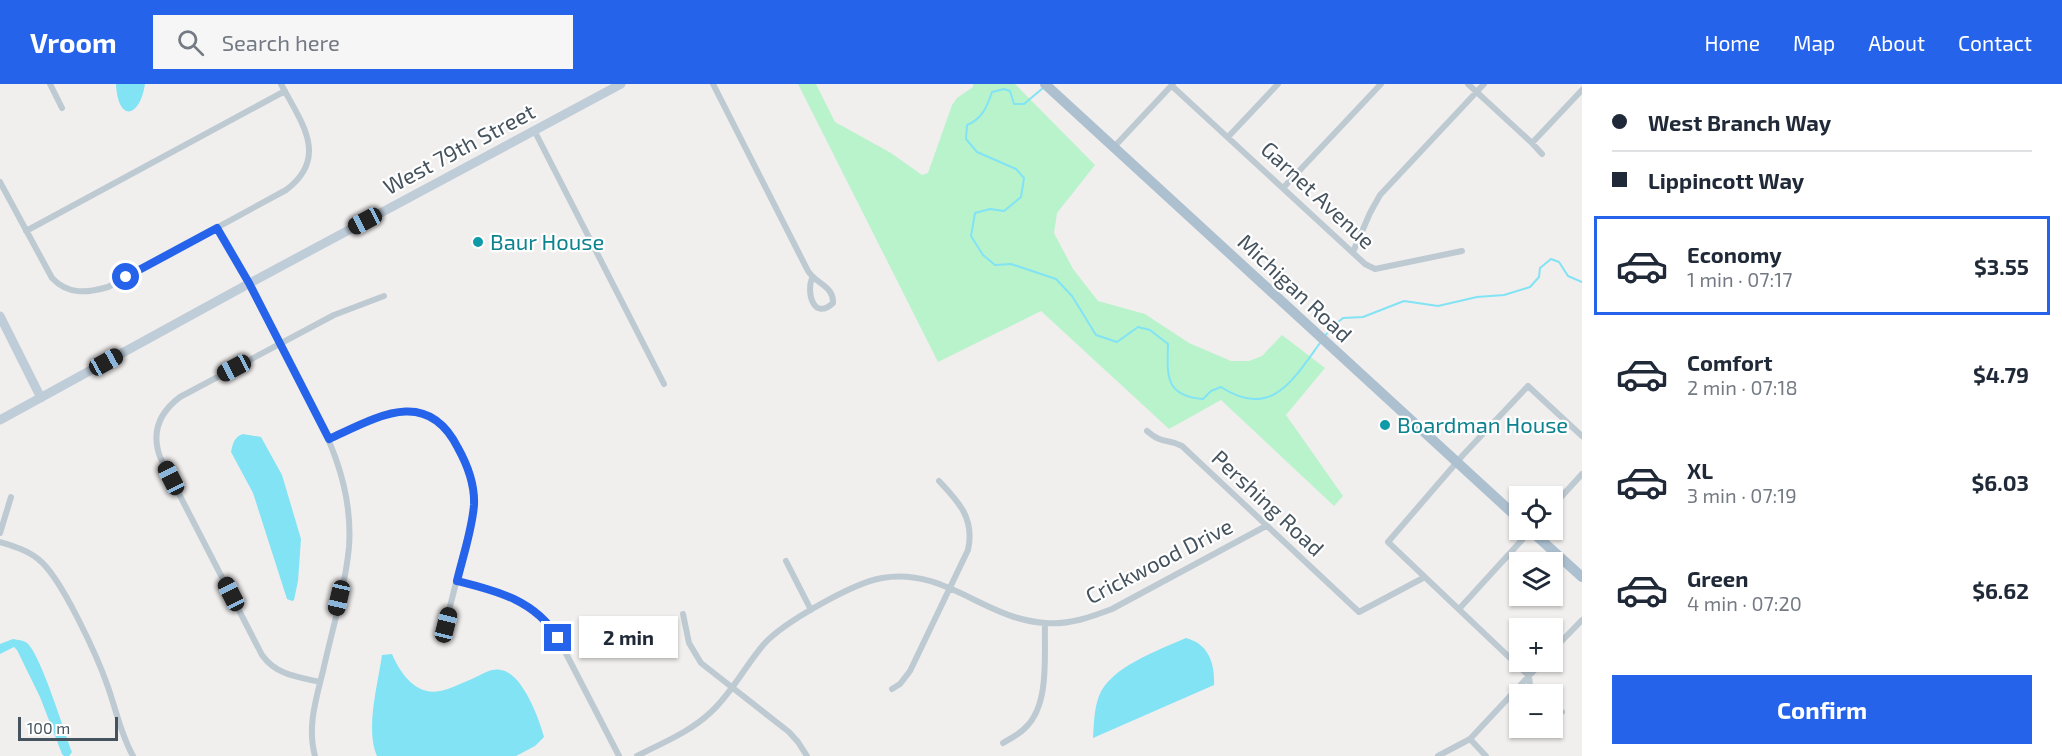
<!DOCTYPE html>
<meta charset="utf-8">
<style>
body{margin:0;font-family:"Exo 2",sans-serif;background:#f6f6f7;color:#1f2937;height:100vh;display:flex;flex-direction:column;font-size:22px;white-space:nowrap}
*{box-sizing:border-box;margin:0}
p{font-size:20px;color:#747a83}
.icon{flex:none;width:33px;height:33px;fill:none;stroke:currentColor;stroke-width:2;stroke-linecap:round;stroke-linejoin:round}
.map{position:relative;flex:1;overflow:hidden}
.sheet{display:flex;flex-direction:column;background:#fff;width:480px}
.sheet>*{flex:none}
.banner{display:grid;align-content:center;height:132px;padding:0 30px;background:#fff}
.controls{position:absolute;left:1509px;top:402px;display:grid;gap:12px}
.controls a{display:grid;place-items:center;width:54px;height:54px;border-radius:0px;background:#fff;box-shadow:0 2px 4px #0004;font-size:30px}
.scale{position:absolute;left:18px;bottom:15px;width:100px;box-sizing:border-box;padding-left:6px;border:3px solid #45535e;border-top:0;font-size:16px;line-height:21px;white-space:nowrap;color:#45535e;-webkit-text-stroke:4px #fff;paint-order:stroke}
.end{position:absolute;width:27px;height:27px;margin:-14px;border:8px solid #2563eb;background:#fff;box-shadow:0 0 0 3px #fff}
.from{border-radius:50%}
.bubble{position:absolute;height:42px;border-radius:0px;background:#fff;box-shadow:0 2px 4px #0004;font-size:20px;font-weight:700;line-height:42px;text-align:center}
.car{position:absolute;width:18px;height:36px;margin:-18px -9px;border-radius:8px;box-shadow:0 0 4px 2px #0007;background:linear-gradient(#222 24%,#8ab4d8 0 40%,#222 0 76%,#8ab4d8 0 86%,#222 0)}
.banner b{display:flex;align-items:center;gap:21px;height:57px;font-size:22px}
.banner b+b{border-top:2px solid #e0e1e3}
.banner i{width:15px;height:15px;background:#1f2937}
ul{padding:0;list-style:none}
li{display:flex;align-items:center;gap:18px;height:99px;margin:0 12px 9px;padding:0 18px;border:3px solid transparent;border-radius:0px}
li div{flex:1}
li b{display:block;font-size:22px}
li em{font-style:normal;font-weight:700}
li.active{border-color:#2563eb}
li>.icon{width:54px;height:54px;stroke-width:1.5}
.button{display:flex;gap:12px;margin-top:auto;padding:12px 30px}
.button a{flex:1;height:69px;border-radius:0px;background:#2563eb;color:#fff;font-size:24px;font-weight:700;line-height:69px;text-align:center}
header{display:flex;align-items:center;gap:36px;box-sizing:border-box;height:84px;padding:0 30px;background:#2563eb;color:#fff}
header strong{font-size:28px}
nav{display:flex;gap:33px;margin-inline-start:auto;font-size:21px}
.search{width:420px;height:54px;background:#f6f6f7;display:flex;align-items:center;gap:15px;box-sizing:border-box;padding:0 21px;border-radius:0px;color:#747a83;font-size:22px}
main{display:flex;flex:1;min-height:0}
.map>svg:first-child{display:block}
.green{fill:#b9f3cc}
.water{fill:#82e3f4}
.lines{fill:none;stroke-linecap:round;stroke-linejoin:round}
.stream{stroke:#82e3f4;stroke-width:2}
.street{stroke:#becad2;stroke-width:6}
.secondary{stroke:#bfcdd9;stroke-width:9}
.primary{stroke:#acc0d0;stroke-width:10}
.route{stroke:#2563eb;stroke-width:8}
.culture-dot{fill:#0f9aa8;stroke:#fff;stroke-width:2}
.labels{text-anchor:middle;stroke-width:4.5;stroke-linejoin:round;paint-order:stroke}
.street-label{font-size:22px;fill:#45535e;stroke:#fff}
.culture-label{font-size:22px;fill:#0d838f;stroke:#fff;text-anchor:start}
</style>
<header>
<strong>Vroom</strong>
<div class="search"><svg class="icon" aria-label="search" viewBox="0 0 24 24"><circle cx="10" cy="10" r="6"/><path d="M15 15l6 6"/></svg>Search here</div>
<nav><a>Home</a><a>Map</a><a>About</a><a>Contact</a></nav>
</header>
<main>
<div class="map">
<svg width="1582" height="672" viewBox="0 0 1582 672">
<rect width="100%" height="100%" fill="#f1eeee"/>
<path class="green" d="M798 0H816L835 38 891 69 922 91 928 89 952 21 957 14 973 3V0H1015L1095 81 1057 129 1054 149 1073 185 1098 217 1145 230 1189 259 1231 277H1249L1262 272 1282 251 1325 284 1286 331 1343 412 1334 422 1221 316 1169 345 1041 227 938 278Z"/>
<path class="water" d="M116 0H145C140 34 118 39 116 0Z
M243 350 261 353 282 391 301 455 298 497 294 516 292 517 287 515 253 409 231 368C233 359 234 353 243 350Z
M1186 554C1209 560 1215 580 1214 601L1093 654C1094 640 1094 625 1099 612 1110 583 1159 566 1186 554Z
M13 555C18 556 23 556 27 559 41 571 64 647 72 668L69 672H64L62 670 40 613 17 566 14 563 0 570V560Z
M392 570C400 589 416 612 440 607 451 605 464 598 474 594 483 590 491 584 501 586 522 589 539 634 544 653L535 662 516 672H377C365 645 378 600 382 571Z"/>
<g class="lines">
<path class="stream" d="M1043 4 1024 20H1014L1010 7 1004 5 992 8C987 23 982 35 967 41L966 55 977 68 1016 85 1024 94 1021 113 1004 127 990 125 975 129 971 152 983 171 995 181 1011 180 1056 195 1072 212 1096 251 1117 258 1138 243 1150 246 1168 260C1167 292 1165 312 1203 315L1211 307 1221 303C1271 336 1293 296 1320 259
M1325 252 1332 243 1343 234 1363 233 1404 217 1438 222 1477 213 1504 211 1530 203 1539 193 1540 184 1551 175 1559 178 1568 192 1582 198"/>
<path class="street" d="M50 0 62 24
M713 0 808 187C816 200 834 202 833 219 814 237 806 209 812 194
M1468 0 1532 59 1542 70
M1172 2 1365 180 1375 185 1462 167
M534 46 664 300
M1228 53 1278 0
M1532 59 1582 6
M1114 63 1173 0
M0 98 52 194C68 211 87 209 108 203L286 106C330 73 301 38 281 0
M1283 104 1381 0
M217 144C243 188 267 234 291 280 321 338 354 394 349 463 345 504 332 546 323 587 316 615 307 643 315 672
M26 147 285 7
M1353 168 1370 129 1380 111 1484 0
M1147 347C1163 361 1167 354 1182 362L1359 528 1425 493
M329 355C377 333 427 302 458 364 468 382 475 400 474 421 473 436 468 451 464 466 458 491 452 516 445 541
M1552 423 1582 390
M0 449 11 413
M0 458C13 462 27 466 38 475 61 492 98 574 108 603 116 626 121 651 133 672
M786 477 811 526
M457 497C500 507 532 514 558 554L619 672
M1459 525 1531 446
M683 530 689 559 701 579 789 648 798 658 807 672
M1552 567 1582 536
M320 598C298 593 276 591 262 571L160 373C151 348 160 328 180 313L334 231 384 212
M892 605 900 600 910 587 968 466C975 435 959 418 939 397
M1541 610 1530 601 1529 592 1388 458 1463 371 1528 302 1582 352
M1552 620 1562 628
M1470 655 1486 672
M1003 659C1011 654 1020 650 1026 643 1050 620 1044 570 1045 539
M637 672C662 659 690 648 711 628 732 609 745 582 764 560 784 538 853 499 882 494 946 483 985 536 1046 539 1069 541 1091 533 1112 525L1266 442
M1438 672 1470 655 1542 578"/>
<path class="secondary" d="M0 232 41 314
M0 336 250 199 621 0"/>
<path class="primary" d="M1045 0 1520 436
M1530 446 1582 493"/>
</g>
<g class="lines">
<path class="route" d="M126 193 217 144 249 199 329 355C377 333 427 302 458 364 468 382 475 400 474 421 472 446 463 472 457 497 497 507 535 516 558 554"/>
</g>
<g class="culture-dot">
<circle cx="478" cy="158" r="6"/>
<circle cx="1385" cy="341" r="6"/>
</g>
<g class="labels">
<g class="street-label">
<text transform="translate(459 65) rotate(-28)" y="8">West 79th Street</text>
<text transform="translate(1318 111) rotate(43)" y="8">Garnet Avenue</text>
<text transform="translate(1295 204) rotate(43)" y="8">Michigan Road</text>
<text transform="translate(1268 419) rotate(43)" y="8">Pershing Road</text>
<text transform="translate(1159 477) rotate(-27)" y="8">Crickwood Drive</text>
</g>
<g class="culture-label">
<text x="490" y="166">Baur House</text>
<text x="1397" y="349">Boardman House</text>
</g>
</g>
</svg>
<div class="controls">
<a><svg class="icon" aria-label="locate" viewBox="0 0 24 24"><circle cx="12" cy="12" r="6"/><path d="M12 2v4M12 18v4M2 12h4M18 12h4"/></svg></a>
<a><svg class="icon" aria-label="layers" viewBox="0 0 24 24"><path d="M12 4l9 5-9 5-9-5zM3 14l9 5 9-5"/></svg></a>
<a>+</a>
<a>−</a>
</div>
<div class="scale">100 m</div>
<i class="end from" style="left:126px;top:193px"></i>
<i class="end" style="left:558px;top:554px"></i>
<div class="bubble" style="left:579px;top:532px;width:99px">2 min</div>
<i class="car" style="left:365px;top:137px;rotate:242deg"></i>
<i class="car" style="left:106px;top:278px;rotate:61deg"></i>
<i class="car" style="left:234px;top:284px;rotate:242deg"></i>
<i class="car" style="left:171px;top:394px;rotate:333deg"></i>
<i class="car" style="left:231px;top:510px;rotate:333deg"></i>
<i class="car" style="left:339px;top:514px;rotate:193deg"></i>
<i class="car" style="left:446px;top:541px;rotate:14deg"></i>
</div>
<section class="sheet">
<div class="banner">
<b><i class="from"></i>West Branch Way</b>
<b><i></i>Lippincott Way</b>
</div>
<ul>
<li class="active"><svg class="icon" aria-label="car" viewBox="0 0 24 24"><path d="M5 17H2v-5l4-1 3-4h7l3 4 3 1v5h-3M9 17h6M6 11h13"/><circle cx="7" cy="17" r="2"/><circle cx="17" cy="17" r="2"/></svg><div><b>Economy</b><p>1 min · 07:17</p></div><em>$3.55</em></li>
<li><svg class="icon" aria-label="car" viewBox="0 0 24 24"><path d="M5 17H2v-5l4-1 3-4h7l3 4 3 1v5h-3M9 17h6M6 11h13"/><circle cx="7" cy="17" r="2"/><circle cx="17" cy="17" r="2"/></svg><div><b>Comfort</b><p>2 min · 07:18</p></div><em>$4.79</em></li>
<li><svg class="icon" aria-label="car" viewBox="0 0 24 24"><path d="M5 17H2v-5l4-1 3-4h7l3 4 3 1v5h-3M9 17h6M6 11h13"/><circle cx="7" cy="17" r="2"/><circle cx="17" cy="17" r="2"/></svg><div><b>XL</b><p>3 min · 07:19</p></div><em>$6.03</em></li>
<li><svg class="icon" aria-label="car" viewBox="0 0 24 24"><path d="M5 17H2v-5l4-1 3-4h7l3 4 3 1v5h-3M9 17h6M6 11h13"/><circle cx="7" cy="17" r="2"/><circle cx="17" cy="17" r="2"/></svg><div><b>Green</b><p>4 min · 07:20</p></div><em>$6.62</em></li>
</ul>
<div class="button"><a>Confirm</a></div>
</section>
</main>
